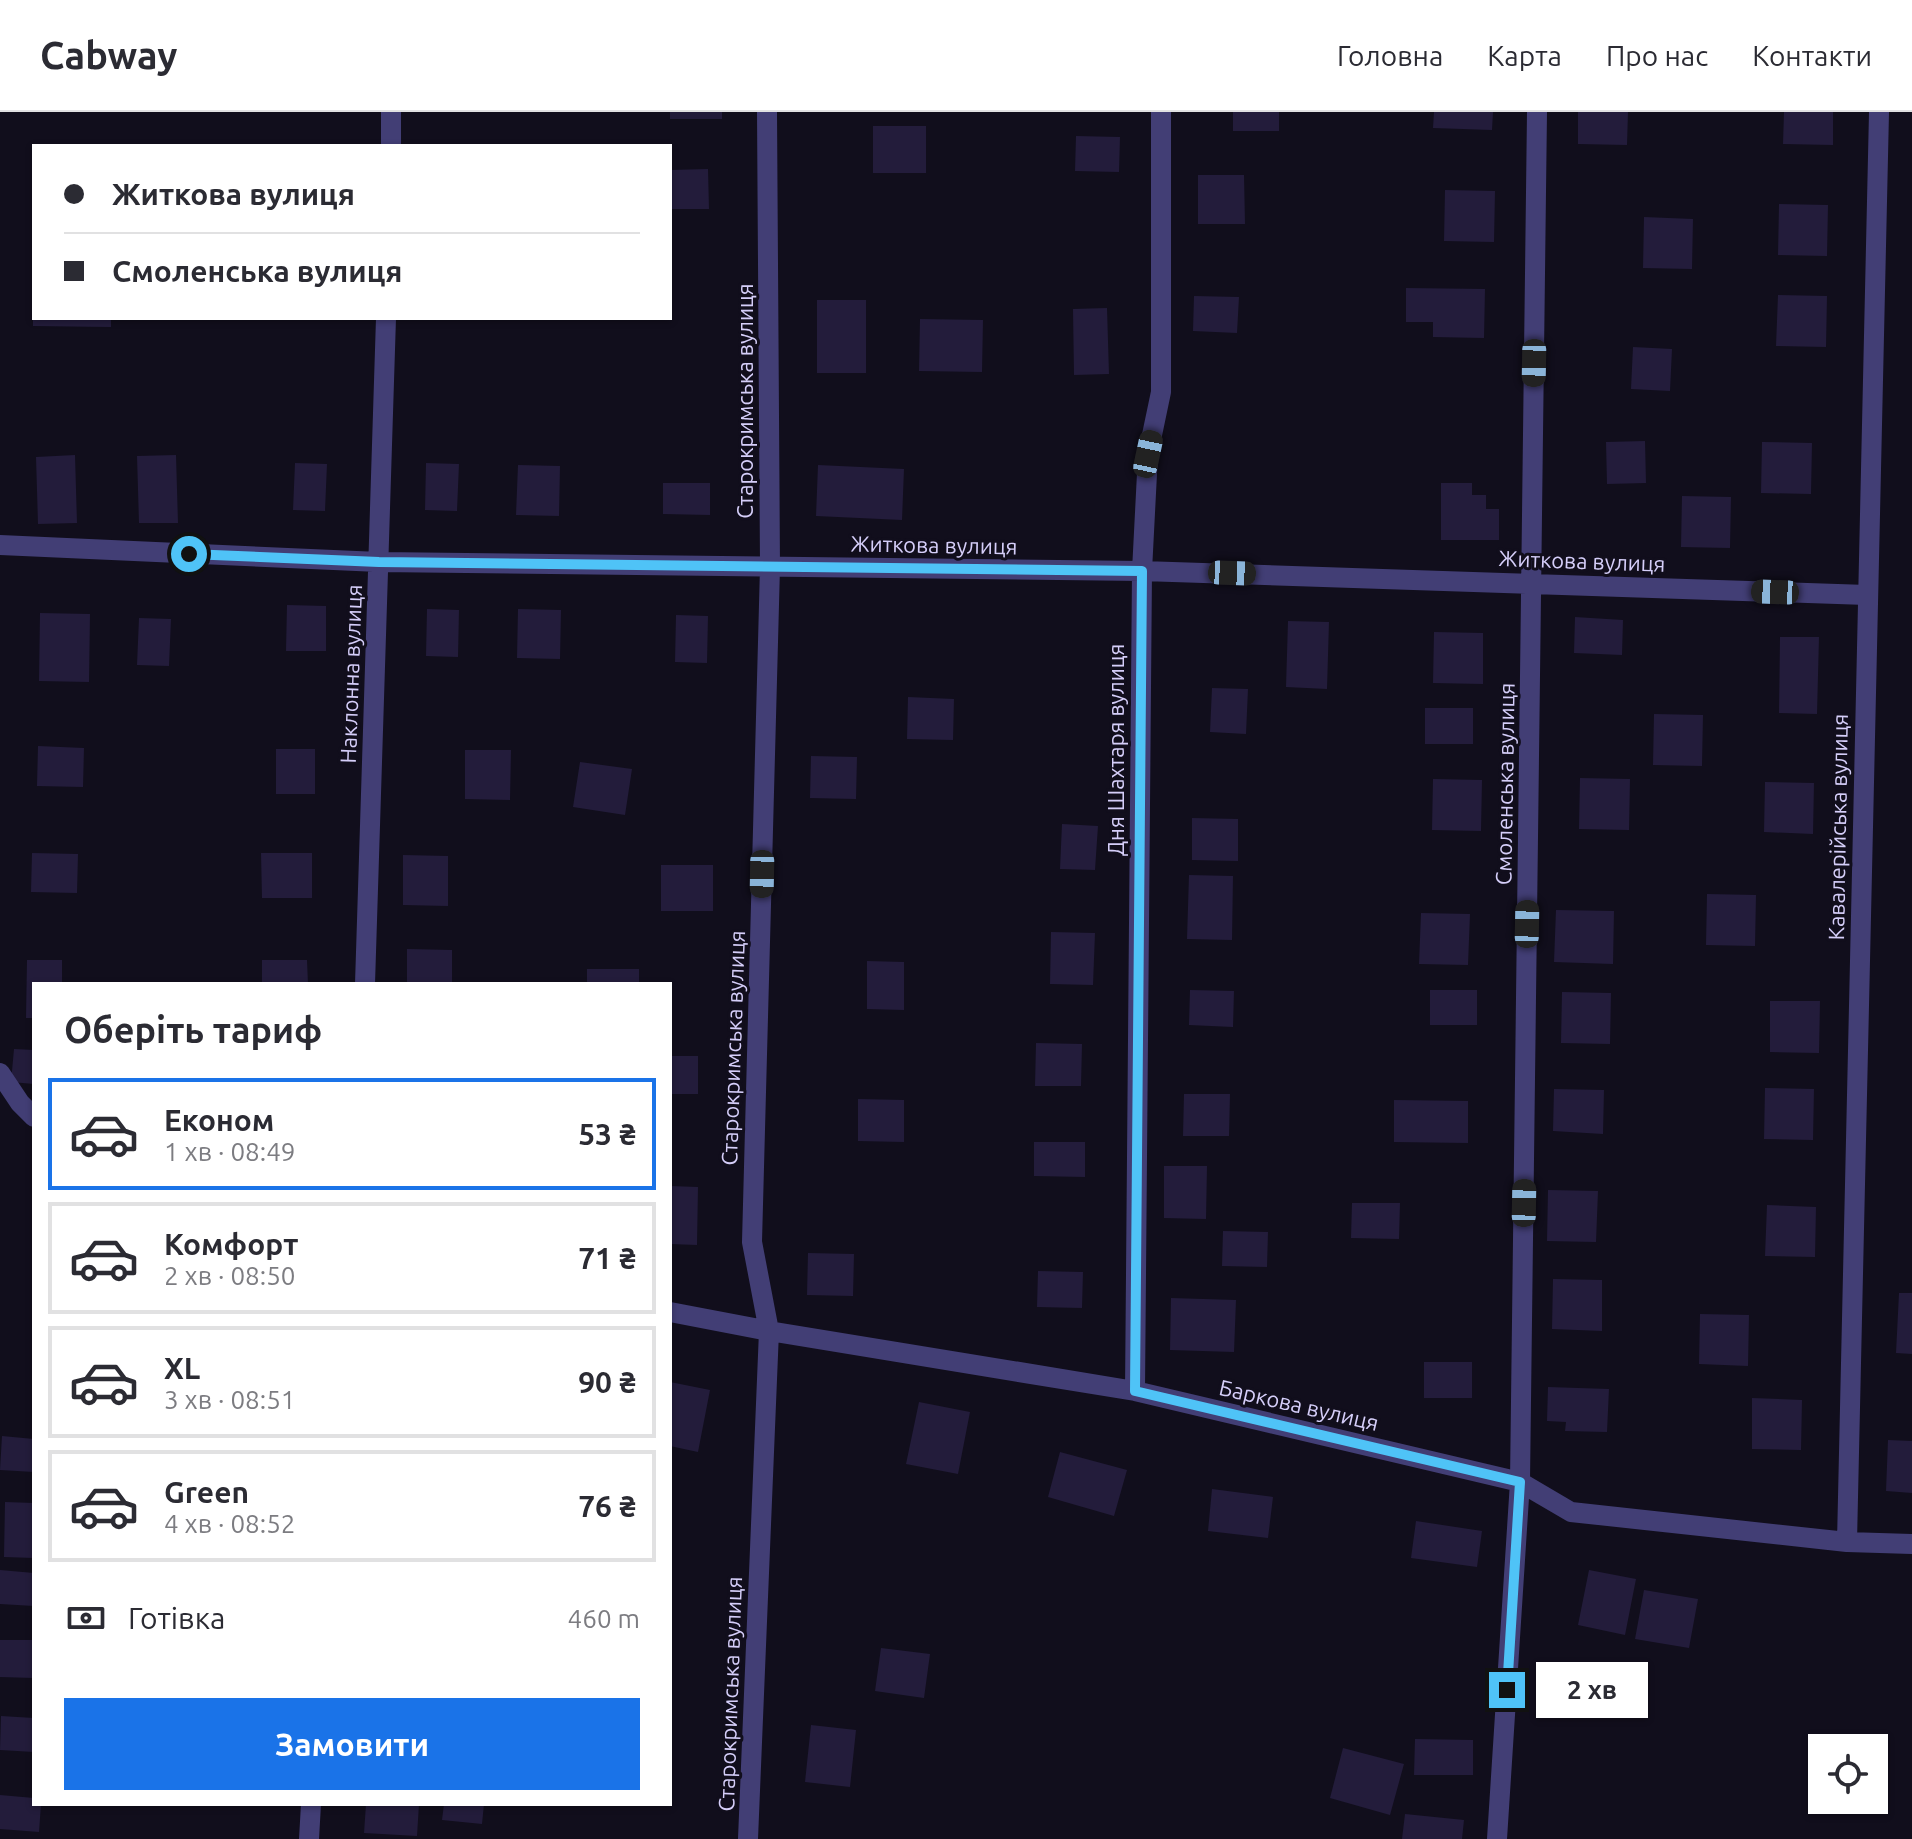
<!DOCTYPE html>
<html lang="uk">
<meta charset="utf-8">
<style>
body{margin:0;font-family:Ubuntu,sans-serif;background:#f7f7f7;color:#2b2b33;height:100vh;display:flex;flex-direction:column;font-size:30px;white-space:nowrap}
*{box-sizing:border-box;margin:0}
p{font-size:26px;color:#7c7c81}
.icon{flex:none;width:44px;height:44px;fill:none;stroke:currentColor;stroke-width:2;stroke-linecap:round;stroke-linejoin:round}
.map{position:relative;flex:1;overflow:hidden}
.panel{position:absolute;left:32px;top:870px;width:640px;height:824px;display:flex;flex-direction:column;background:#fff;border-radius:0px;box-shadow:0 2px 6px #0004}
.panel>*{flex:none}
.guide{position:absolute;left:32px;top:32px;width:640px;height:176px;border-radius:0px;box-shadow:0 2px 6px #0004;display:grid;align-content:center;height:176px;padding:0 32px;background:#fff}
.tools{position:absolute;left:1808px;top:1622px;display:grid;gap:16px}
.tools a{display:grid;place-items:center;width:80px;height:80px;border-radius:0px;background:#fff;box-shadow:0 2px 6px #0004;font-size:40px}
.end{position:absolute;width:36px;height:36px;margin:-18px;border:10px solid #4fc3f7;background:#111;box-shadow:0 0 0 4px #111}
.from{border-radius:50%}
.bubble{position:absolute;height:56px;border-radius:0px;background:#fff;box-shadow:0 2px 6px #0004;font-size:26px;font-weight:700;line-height:56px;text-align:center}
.car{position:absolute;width:24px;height:48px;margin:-24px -12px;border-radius:10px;box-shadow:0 0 6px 2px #0007;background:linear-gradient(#222 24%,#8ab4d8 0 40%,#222 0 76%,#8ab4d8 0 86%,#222 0)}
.guide b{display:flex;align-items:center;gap:28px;height:76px;font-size:30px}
.guide b+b{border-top:2px solid #e1e1e2}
.guide i{width:20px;height:20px;background:#2b2b33}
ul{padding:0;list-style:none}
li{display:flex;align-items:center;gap:24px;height:112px;margin:0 16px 12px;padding:0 16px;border:4px solid #e1e1e2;border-radius:0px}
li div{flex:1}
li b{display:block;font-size:30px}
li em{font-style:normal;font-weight:700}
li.selected{border-color:#1a73e8}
li>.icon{width:72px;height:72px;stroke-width:1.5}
h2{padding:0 32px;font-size:36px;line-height:96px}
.pay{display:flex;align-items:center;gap:20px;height:88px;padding:0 32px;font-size:30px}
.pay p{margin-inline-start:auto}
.primary-button{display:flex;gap:16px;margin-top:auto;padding:16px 32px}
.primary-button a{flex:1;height:92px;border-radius:0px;background:#1a73e8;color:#fff;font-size:32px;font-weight:700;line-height:92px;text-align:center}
header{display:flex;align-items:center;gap:48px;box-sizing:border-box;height:112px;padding:0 40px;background:#fff;border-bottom:2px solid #e1e1e2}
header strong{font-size:38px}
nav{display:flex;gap:44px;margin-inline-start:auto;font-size:28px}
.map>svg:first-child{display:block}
.building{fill:#231c3b}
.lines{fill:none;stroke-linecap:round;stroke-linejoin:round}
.street{stroke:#423e75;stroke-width:20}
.route{stroke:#4fc3f7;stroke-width:10}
.labels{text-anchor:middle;stroke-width:6;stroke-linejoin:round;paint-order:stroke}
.street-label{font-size:22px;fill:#d5cef9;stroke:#110e1c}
</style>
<header>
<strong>Cabway</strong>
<nav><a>Головна</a><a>Карта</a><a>Про нас</a><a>Контакти</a></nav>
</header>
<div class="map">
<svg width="1912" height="1727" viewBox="0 0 1912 1727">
<rect width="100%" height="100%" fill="#110e1c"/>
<path class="building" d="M670 0H722V7H670Z
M1233 0H1279V19H1233Z
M1434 0H1493L1492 18 1433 16Z
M1578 0H1628L1627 33 1578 32Z
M1784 0H1833V33L1783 32Z
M873 14H926V61H873Z
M1076 24 1120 25 1119 60 1075 59Z
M708 57 709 97H670V58Z
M1198 63H1244L1245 112H1198Z
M1445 78 1495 79 1494 130 1444 129Z
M1779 92 1828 93 1827 144 1778 143Z
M1644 105 1693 107 1692 157 1643 156Z
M1406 176 1485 177 1484 226 1433 225V210H1406Z
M1778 183 1827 184 1826 235 1776 234Z
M1194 184 1239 185 1237 221 1193 219Z
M817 188H866V261H817Z
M1107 196 1109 262 1074 263 1073 197Z
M33 206H111V215L33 214Z
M920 207 983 208 982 260 919 259Z
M1633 235 1672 237 1670 279 1631 277Z
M1645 329 1646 371 1607 372 1606 330Z
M1762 330 1812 331 1811 382 1761 381Z
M75 343 77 411 38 412 36 345Z
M176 343 178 411H139L137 344Z
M295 351 327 352 325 399 293 398Z
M426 351 459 352 457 399 425 398Z
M518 353 560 354 559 404 516 403Z
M818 353 904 357 902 408 816 404Z
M663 371H710V403L663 402Z
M1441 371H1472V383H1486V397H1499V428H1441Z
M1682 384 1731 385 1730 436 1681 435Z
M287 493 326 494V539H286Z
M427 497 459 498 458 545 426 544Z
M518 497 561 498 560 547 517 546Z
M40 501 90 502 89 570 39 569Z
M676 503 708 504 707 551 675 550Z
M1575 505 1623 508 1622 543 1574 541Z
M139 506 171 507 169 554 137 553Z
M1288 509 1329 510 1327 577 1286 575Z
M1434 520 1483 521V572L1433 571Z
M1780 525H1819L1817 602 1779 601Z
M1212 576 1248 577 1246 622 1210 620Z
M908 585 954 587 953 628 907 627Z
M1425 596H1473V632H1425Z
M1654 602 1703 603 1702 654 1653 653Z
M38 634 84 636 83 675 37 674Z
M276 637H315V682H276Z
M465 638H511L510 688 465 687Z
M811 644 857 645 856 687 810 686Z
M580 650 632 657 625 703 573 695Z
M1580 666 1630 667 1629 718 1579 717Z
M1433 667 1482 668 1481 719 1432 718Z
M1765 670 1814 671 1813 722 1764 720Z
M1192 706 1238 707V749L1192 748Z
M1062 712 1098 714 1095 758 1060 757Z
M32 741 78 742 77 781 31 780Z
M261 741H312V786H262Z
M403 743 448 744V794L403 793Z
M661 753H713V799H661Z
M1189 763 1233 764 1232 828 1187 827Z
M1707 782 1756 783 1755 834 1706 833Z
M1556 798 1614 799 1613 852 1554 850Z
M1421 801 1470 802 1468 853 1419 852Z
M1051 820 1095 821 1093 873 1050 872Z
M407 837 452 838V872H407Z
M27 848H62V872H34V906H26Z
M262 848H307L308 872H262Z
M867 849 904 850V898L867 897Z
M587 857H639V872H587Z
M1190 878 1234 879 1233 915 1189 913Z
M1430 878H1477V913H1430Z
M1562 880 1611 881 1610 932 1561 931Z
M1770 889H1820L1819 941 1770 940Z
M1036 931 1082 932 1081 974H1035Z
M14 937 34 938V972L11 970Z
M670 944H698V982H670Z
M1765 976 1814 977 1813 1028 1764 1027Z
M1554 977 1604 978 1603 1022 1553 1019Z
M1184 982H1230L1229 1024H1183Z
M858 987 904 988V1030L858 1029Z
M1394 988 1468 989V1031L1394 1030Z
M1034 1030H1085V1065L1034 1064Z
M1164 1054H1207L1206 1107 1164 1106Z
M670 1074 698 1075 697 1133 670 1132Z
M1548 1078 1598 1079 1596 1130 1547 1129Z
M1352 1091H1400L1399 1127 1351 1126Z
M1767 1093 1816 1095 1815 1145 1765 1144Z
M1223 1119 1268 1120 1267 1155 1222 1154Z
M808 1141 854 1142 853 1184 807 1183Z
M1038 1159 1083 1160 1082 1196 1037 1195Z
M1553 1167 1602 1168V1219L1552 1217Z
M1899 1181H1912V1242L1896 1241Z
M1171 1186 1236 1188 1234 1240 1170 1238Z
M1700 1202 1749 1203 1748 1254 1699 1252Z
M1424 1250H1472V1286H1424Z
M670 1270 710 1278 698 1340 670 1334Z
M1548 1275 1609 1277 1607 1320 1565 1319 1566 1310 1547 1309Z
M1752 1286 1802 1288 1801 1338 1752 1337Z
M919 1290 970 1300 958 1362 906 1352Z
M2 1324 34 1327V1360L0 1358Z
M1888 1328 1912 1329V1381L1886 1379Z
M1060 1340 1127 1358 1114 1404 1048 1385Z
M1212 1377 1273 1385 1268 1426 1208 1419Z
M5 1390 34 1391V1446L4 1445Z
M1416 1409 1482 1419 1477 1455 1411 1446Z
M0 1458 34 1461V1494L0 1492Z
M1589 1458 1636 1467 1625 1523 1578 1513Z
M1644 1478 1698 1487 1689 1536 1635 1527Z
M0 1528H34V1566L0 1565Z
M881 1536 930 1542 924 1586 875 1579Z
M1 1604 34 1606V1640L0 1638Z
M811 1613 856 1618 850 1675 805 1670Z
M1415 1627 1473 1628V1663H1414Z
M1343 1636 1404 1652 1390 1703 1330 1686Z
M0 1683 34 1686V1692H41L39 1720 0 1717Z
M366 1692H419L417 1724 364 1721Z
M444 1692H484L482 1712 442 1708Z
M1405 1702 1464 1708 1462 1727H1402Z"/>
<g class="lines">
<path class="street" d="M391 34V0
M0 433 379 450 1142 459 1867 483
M365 872 386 206
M0 961 20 991 34 1005
M670 1200 769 1219 1135 1279 1520 1370 1571 1400 1847 1430 1912 1432
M1135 1279 1142 459 1148 342 1161 280V0
M1847 1430 1879 0
M309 1727 311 1692
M748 1727 769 1219 752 1130 770 455 767 0
M1497 1727 1520 1370 1537 0"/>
</g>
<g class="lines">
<path class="route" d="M189 442 379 450 1142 459 1135 1279 1520 1370 1507 1578"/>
</g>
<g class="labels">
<g class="street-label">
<text transform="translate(745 289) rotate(-90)" y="8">Старокримська вулиця</text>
<text transform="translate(934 433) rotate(1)" y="8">Житкова вулиця</text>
<text transform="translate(1582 449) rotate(2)" y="8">Житкова вулиця</text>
<text transform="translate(351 562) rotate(-88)" y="8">Наклонна вулиця</text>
<text transform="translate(1116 638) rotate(-90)" y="8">Дня Шахтаря вулиця</text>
<text transform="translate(1505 672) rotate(-89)" y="8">Смоленська вулиця</text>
<text transform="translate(1838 715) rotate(-89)" y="8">Кавалерійська вулиця</text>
<text transform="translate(733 936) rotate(-88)" y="8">Старокримська вулиця</text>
<text transform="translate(1299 1293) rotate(13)" y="8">Баркова вулиця</text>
<text transform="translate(730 1582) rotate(-88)" y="8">Старокримська вулиця</text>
</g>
</g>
</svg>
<div class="tools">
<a><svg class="icon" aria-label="locate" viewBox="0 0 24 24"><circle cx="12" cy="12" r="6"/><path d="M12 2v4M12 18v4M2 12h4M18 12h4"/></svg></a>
</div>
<i class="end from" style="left:189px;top:442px"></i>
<i class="end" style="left:1507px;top:1578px"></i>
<div class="bubble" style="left:1536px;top:1550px;width:112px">2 хв</div>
<i class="car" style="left:1534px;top:251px;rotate:181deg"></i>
<i class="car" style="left:1148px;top:342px;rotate:12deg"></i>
<i class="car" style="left:1232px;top:461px;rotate:92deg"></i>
<i class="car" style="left:1775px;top:480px;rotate:272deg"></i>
<i class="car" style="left:762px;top:762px;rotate:181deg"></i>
<i class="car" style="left:1527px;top:812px;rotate:1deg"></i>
<i class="car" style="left:1524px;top:1091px;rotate:1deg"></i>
<div class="guide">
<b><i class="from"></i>Житкова вулиця</b>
<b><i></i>Смоленська вулиця</b>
</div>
<section class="panel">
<h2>Оберіть тариф</h2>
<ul>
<li class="selected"><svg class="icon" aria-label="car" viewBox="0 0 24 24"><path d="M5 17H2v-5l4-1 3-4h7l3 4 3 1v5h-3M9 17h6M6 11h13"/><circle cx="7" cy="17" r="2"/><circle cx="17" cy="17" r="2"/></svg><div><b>Економ</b><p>1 хв · 08:49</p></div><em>53 ₴</em></li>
<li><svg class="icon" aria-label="car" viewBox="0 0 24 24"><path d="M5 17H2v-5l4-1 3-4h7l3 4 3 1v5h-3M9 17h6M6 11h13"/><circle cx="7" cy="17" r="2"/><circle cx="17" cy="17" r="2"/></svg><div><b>Комфорт</b><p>2 хв · 08:50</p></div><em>71 ₴</em></li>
<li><svg class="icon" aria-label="car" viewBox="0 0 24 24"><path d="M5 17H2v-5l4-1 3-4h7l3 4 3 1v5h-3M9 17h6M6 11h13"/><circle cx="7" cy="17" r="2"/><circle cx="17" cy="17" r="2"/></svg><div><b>XL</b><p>3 хв · 08:51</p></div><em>90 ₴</em></li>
<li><svg class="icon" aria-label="car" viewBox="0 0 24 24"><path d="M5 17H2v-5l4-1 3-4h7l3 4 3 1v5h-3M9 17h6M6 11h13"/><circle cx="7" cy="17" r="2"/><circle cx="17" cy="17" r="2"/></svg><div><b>Green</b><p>4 хв · 08:52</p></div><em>76 ₴</em></li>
</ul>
<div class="pay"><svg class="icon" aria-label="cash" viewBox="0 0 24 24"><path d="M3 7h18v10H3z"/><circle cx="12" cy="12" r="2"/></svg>Готівка<p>460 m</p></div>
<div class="primary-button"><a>Замовити</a></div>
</section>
</div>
